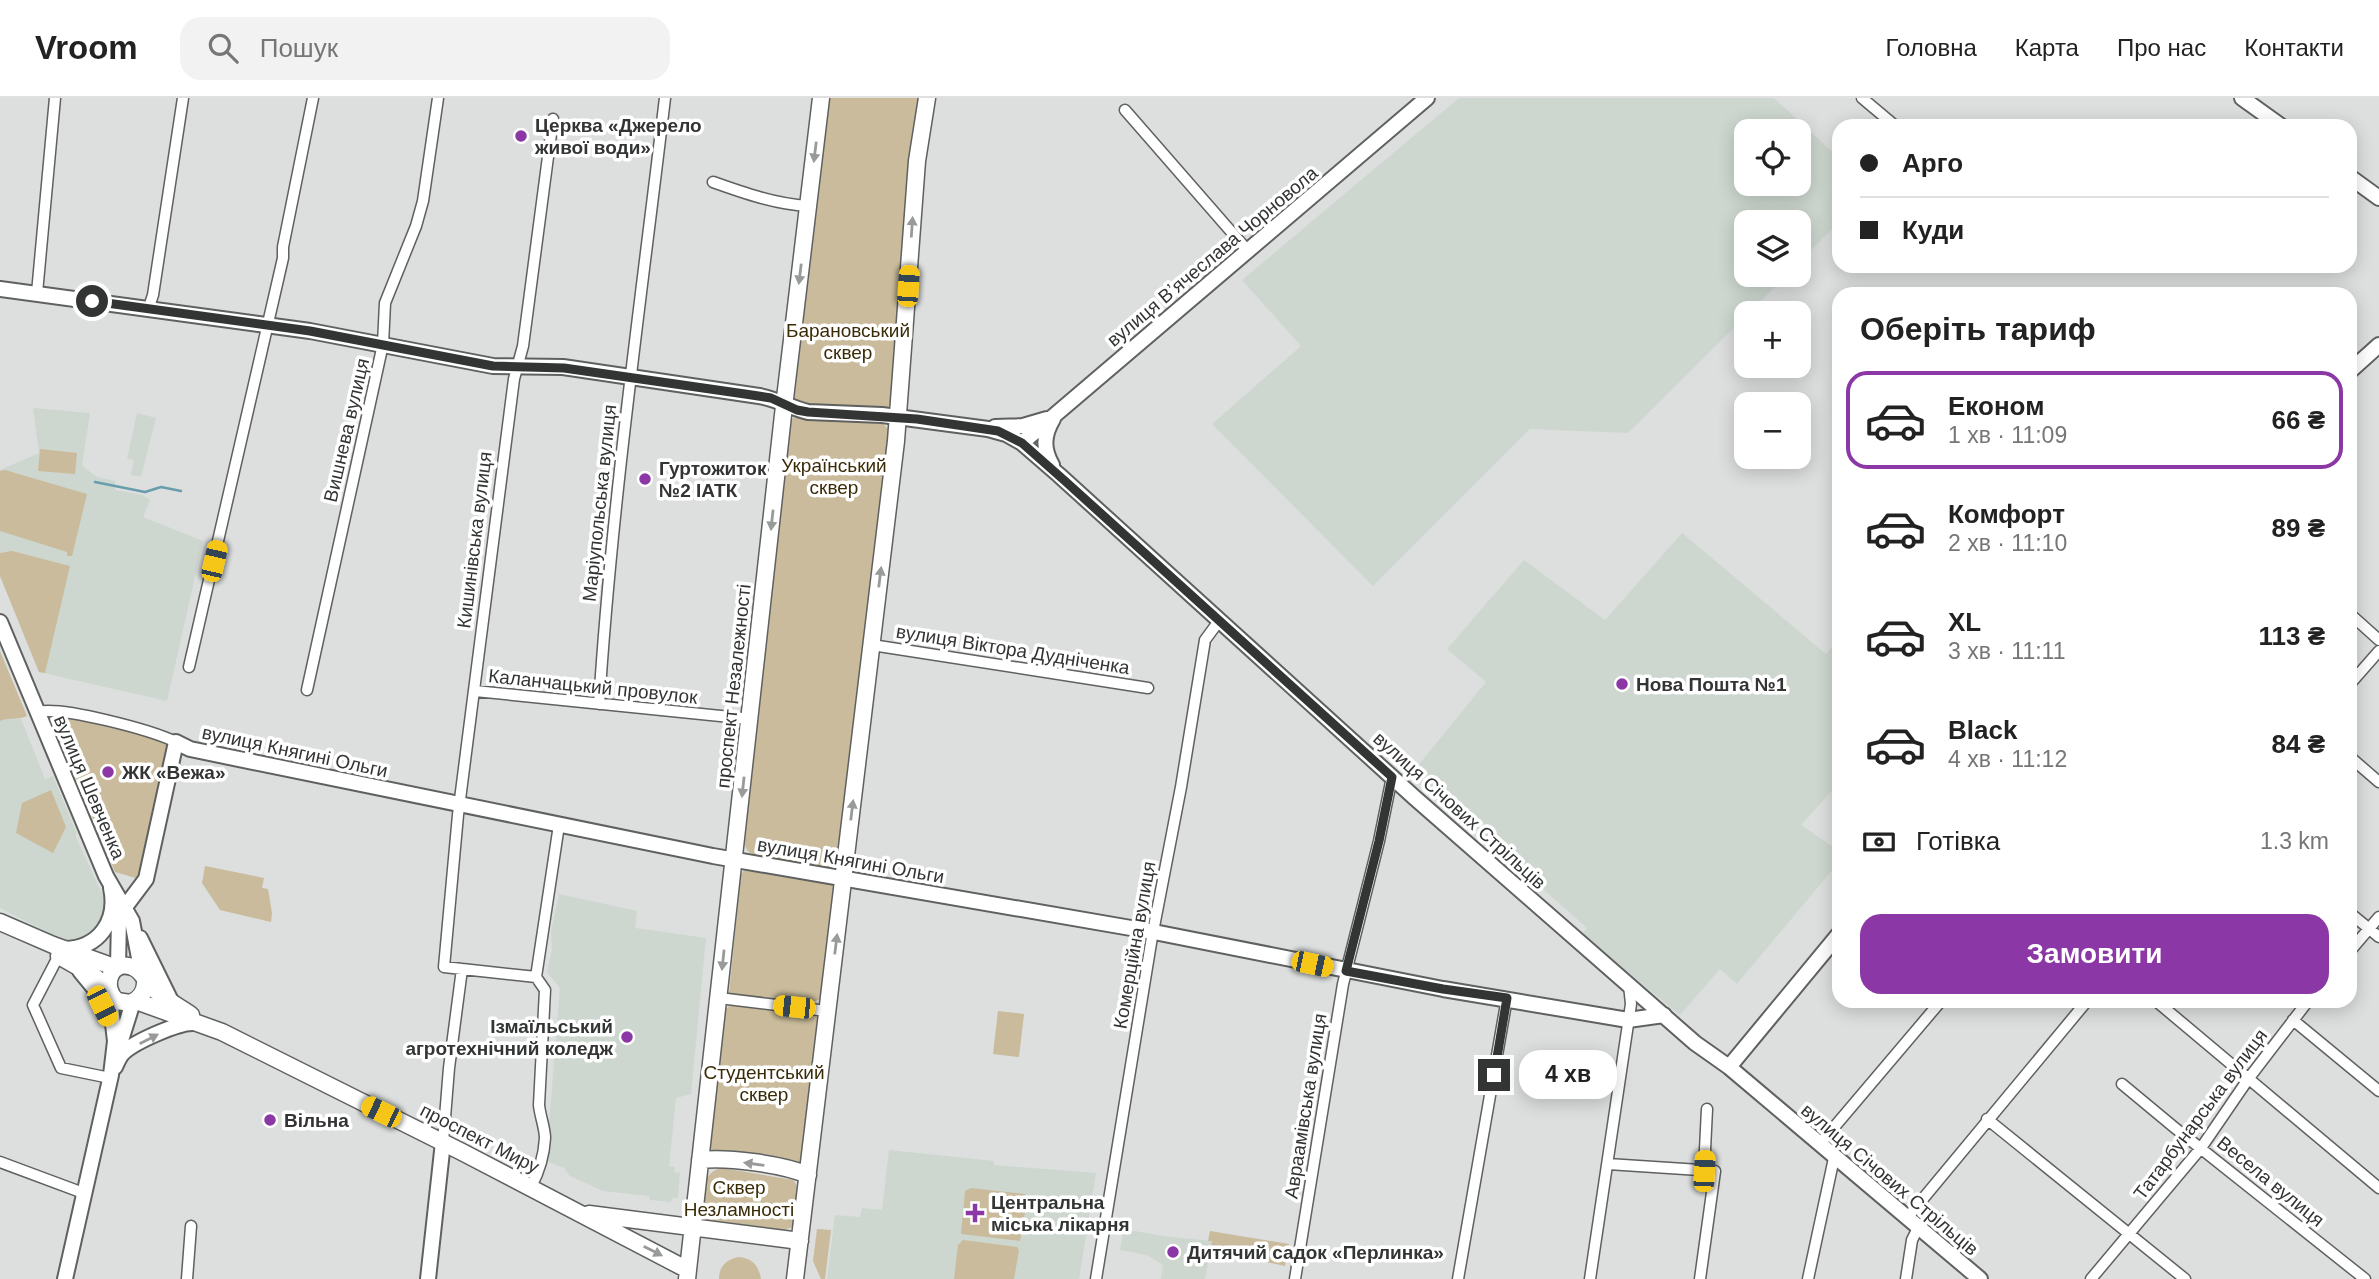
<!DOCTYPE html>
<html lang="uk">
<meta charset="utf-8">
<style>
body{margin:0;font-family:Helvetica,sans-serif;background:#f2f2f2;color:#222;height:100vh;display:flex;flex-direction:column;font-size:26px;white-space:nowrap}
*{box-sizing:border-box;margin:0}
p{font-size:23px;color:#767676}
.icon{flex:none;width:38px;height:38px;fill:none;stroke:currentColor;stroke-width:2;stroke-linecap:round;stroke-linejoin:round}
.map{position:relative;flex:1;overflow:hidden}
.sheet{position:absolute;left:1832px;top:189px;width:525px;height:721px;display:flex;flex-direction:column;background:#fff;border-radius:21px;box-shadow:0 4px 18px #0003}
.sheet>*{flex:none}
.hud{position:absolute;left:1832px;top:21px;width:525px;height:154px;border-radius:21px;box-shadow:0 4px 18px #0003;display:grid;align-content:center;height:154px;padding:0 28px;background:#fff}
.buttons{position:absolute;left:1734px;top:21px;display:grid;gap:14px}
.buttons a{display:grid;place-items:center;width:77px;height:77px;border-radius:14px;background:#fff;box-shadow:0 4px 18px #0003;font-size:35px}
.end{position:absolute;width:32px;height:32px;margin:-16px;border:9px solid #333534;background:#fff;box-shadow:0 0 0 4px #fff}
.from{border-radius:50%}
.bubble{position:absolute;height:49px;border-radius:21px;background:#fff;box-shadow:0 4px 18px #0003;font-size:23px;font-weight:700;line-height:49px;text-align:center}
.car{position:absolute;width:21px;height:42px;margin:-21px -10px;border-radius:9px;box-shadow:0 0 5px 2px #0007;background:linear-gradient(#f5c518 24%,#345 0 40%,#f5c518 0 76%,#345 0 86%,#f5c518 0)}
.hud b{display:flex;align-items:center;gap:24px;height:66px;font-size:26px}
.hud b+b{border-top:2px solid #e0e0e0}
.hud i{width:18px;height:18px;background:#222}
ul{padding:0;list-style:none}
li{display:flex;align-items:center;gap:21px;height:98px;margin:0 14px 10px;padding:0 14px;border:4px solid transparent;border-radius:21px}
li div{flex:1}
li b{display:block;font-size:26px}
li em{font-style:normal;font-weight:700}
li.current{border-color:#8b38a6}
li>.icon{width:63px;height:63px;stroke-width:1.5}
h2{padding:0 28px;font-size:32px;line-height:84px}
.pay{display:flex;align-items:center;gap:18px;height:77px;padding:0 28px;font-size:26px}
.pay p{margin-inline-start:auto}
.button{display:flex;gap:14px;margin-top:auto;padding:14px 28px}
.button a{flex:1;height:80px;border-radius:21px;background:#8b38a6;color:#fff;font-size:28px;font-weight:700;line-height:80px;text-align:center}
header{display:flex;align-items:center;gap:42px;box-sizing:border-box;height:98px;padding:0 35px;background:#fff;border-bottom:2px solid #e0e0e0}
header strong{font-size:33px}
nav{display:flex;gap:38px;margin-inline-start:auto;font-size:24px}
.search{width:490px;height:63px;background:#f2f2f2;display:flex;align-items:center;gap:18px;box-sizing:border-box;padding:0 24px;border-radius:21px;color:#767676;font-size:26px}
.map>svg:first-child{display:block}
.built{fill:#cdd7cf;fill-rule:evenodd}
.green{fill:#c9bb9b}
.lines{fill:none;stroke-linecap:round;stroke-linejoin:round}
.stream{stroke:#679dad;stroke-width:2.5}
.street-casing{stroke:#5e615f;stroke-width:13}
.secondary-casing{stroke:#5e615f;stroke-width:18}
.primary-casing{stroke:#5e615f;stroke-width:19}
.street{stroke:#fff;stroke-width:10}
.secondary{stroke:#fff;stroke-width:14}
.primary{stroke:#fff;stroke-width:16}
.oneway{fill:#999a9a}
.route{stroke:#333534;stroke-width:9}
.poi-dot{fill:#8b38a6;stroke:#fff;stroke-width:2.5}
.labels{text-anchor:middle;stroke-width:7;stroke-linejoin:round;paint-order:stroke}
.poi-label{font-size:19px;font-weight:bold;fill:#333534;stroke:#fff;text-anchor:start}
.street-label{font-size:19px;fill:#333534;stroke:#fff}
.park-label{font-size:19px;fill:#3a2c07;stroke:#fff}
</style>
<header>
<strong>Vroom</strong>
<div class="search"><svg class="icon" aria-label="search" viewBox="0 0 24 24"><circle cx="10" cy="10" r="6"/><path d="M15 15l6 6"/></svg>Пошук</div>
<nav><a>Головна</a><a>Карта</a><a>Про нас</a><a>Контакти</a></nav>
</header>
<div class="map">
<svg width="2379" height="1181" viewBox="0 0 2379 1181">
<rect width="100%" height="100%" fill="#dcdfdd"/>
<path class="built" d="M1459 0H1774L1839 60V124L1799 164V124H1746V177H1787L1628 335 1530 331 1373 488 1212 326 1301 248 1242 182ZM1746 33H1799V86H1746Z
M33 310 90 315 82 368 97 379 115 383V392L142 397 150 402 143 419 203 443 167 603 39 574 0 478V372L39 355Z
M137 315 156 320 141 379 131 377 134 362 127 361Z
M1682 435 1826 556 1838 543 1839 544V685L1801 727 1839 753V764L1737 886 1720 871 1680 917 1582 836 1587 830 1412 675 1486 584 1447 551 1524 462 1605 522Z
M11 619 21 621 45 681 53 678 76 734V739L106 805 107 810 100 830 82 842 65 843 0 810V623Z
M559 796 637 813 635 830 706 840 691 996 676 1000 669 1068 675 1069 674 1074 680 1075 678 1100H672L671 1104 650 1102 649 1098 603 1093 570 1078 564 1070 546 1063 560 890 547 874 552 851 551 833Z
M889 1052 994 1063V1067L1096 1075 1079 1181H827L835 1117 860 1119 862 1110 882 1112Z
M1124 1131 1162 1138 1212 1143 1205 1181H1161L1163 1167 1147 1157 1120 1152Z"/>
<path class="green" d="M827 0H920L891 307 882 312 801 307 795 303 793 299Z
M802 319 883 326 889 332 839 767 836 772H830C814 770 757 763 748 753 745 749 745 747 745 743L789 325 793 320Z
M40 351 77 355 75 376 38 373Z
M5 372 87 396 72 458H67V454L0 433V373Z
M12 453 70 468 45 575 39 574 0 478V455Z
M0 553 27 618C18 622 11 619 0 623Z
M62 618 163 642 169 650 139 781 115 774 56 630 55 621Z
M51 692 66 729 53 755 16 735 22 705Z
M205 768 264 780 262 790 268 791 272 815 271 824 220 812 202 785Z
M750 770 828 784 836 789 821 901 808 906 733 897 729 895 741 777 744 772Z
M730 907 815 916 819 919 802 1064 798 1066 716 1058 710 1049 725 912Z
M998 913 1024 916 1019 959 993 956Z
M722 1070 793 1082C803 1093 798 1115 793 1129L784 1132 702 1121C701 1103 700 1073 722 1070Z
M971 1090 1025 1096 1027 1103 1020 1143 961 1136 965 1093Z
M817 1131 831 1132 825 1181H821L813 1163Z
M1210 1133 1289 1146 1285 1168 1210 1152 1212 1143H1208Z
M963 1142 1017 1149 1019 1152 1014 1181H954L958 1147Z
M739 1159C752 1160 759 1168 761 1181H719C719 1168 727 1161 739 1159Z"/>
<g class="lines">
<path class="stream" d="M95 384 145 394 161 389 181 393"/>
<g class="street-casing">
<path id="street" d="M1862 0 1893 26
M1125 12 1248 153
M713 84C744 95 775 106 808 108
M37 195 55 0
M148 212 153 197 183 0
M2350 516 2379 542
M872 547 1148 590
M189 569 283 160V149L313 0
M2350 586 2379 553
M307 592 383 246 385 205 416 128 423 103 438 0
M475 593 750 621
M599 606C612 403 641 202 665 0
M38 614C62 608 151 632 176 644
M2350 659 2379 684
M2350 815 2379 839
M2350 853 2379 819
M59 857 33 907 61 970 110 980
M536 879 444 869 458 717 514 281 523 248 553 21
M719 900 827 913
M2156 903 2379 1090
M2293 922 2379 993
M2122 986 2175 1030 2365 1181
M1987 1021 2185 1181
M443 1044 449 970 462 871
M1819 1047 1941 903
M0 1064 86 1096
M1608 1066 1715 1073 1700 1181
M1704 1072 1707 1011
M531 1089C539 1074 544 1058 545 1040 545 1030 540 1018 539 1007L545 892 536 879 559 727
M1907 1120 2087 903
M187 1181 191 1128
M1096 1181 1152 839 1181 689 1205 542 1219 523
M1295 1181 1343 886 1379 743 1392 679
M1458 1181 1507 900
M1590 1181 1631 906 1629 887
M1808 1181 1834 1060
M1906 1181 1912 1142 1918 1130
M2091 1181 2201 1050 2249 980 2308 903"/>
</g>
<g class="secondary-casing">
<path id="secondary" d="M2242 0 2281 28
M2350 79 2379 100
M0 191 310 233 493 268 563 269 759 298C777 301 791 310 808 314L882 317 988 331 1006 336 1022 345 1059 377 1415 700 1695 945 1729 969 1980 1181
M2350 273 2379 247
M995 329 1023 328 1047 321
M1022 345 1427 0
M1052 367C1043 351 1043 338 1053 321
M0 524 106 778 132 823 142 876
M140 840 171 903
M65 851C99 850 118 823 111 790
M118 869 119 820 125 809 146 781 176 644 190 651 713 758 1154 834 1443 891 1628 922 1664 917
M80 873 94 890 109 921
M118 952 133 904
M115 969C117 965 119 959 123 955 134 944 179 924 194 925
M1729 969 1839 836
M65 1181 111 977 115 943 109 892
M428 1181 443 1044"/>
</g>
<g class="primary-casing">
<path id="primary" d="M0 824 53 847 117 870
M59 858 94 878 108 890
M145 881C146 893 141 901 130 905L117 903C101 890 110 861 132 869 142 872 144 882 151 888 162 900 178 908 191 917
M136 903 222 934 462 1054 688 1172
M700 1062C728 1059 782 1066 808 1077
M589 1116 800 1143
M687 1181 783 317 821 0
M795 1181 896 343 917 63 927 0"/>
</g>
<use href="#street" class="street"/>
<use href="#secondary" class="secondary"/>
<use href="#primary" class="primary"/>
</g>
<defs><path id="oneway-solid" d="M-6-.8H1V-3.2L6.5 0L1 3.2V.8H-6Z" transform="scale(1.75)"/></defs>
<g class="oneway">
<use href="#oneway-solid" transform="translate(815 54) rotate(97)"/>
<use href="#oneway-solid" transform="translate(912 129) rotate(-86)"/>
<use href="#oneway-solid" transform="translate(800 176) rotate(97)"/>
<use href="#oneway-solid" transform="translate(772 422) rotate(96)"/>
<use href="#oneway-solid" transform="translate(880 479) rotate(-83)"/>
<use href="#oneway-solid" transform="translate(743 689) rotate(96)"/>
<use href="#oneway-solid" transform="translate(852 712) rotate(-83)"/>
<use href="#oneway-solid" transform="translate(836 846) rotate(-83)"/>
<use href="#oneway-solid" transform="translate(723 862) rotate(96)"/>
<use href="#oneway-solid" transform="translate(149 941) rotate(-27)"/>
<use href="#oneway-solid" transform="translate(754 1066) rotate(-172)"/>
<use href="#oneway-solid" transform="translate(653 1153) rotate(27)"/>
</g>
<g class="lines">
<path class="route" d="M92 203 310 233 493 268 564 270 745 296 771 300 797 312 808 314 917 321 998 333 1022 345 1065 383 1392 679 1379 743 1346 873 1443 891 1507 900 1494 977"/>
</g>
<g class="poi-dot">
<circle cx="521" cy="38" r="7"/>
<circle cx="645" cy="381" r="7"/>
<circle cx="1622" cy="586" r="7"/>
<circle cx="108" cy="674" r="7"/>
<circle cx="627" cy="939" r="7"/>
<circle cx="270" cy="1022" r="7"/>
<path d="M971.5 1104.5h7v7h7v7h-7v7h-7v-7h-7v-7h7z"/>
<circle cx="1173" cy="1154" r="7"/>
</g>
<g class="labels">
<g class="poi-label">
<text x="535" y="34">Церква «Джерело<tspan x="535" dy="22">живої води»</tspan></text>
<text x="659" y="377">Гуртожиток<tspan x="659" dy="22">№2 ІАТК</tspan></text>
<text x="1636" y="593">Нова Пошта №1</text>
<text x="122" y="681">ЖК «Вежа»</text>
<text x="613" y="935" text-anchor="end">Ізмаїльський<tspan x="613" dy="22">агротехнічний коледж</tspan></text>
<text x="284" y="1029">Вільна</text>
<text x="991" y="1111">Центральна<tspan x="991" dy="22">міська лікарня</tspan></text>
<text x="1187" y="1161">Дитячий садок «Перлинка»</text>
</g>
<g class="street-label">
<text transform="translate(1212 158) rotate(-40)" y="7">вулиця Вʼячеслава Чорновола</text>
<text transform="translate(346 332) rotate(-77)" y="7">Вишнева вулиця</text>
<text transform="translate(599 405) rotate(-84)" y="7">Маріупольська вулиця</text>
<text transform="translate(474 442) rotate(-83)" y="7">Кишинівська вулиця</text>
<text transform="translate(1013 551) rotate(9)" y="7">вулиця Віктора Дудніченка</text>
<text transform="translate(593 588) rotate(6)" y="7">Каланчацький провулок</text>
<text transform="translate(733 588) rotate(-84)" y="7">проспект Незалежності</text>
<text transform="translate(295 653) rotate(12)" y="7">вулиця Княгині Ольги</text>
<text transform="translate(90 689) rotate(67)" y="7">вулиця Шевченка</text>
<text transform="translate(1460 712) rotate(42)" y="7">вулиця Січових Стрільців</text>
<text transform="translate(851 762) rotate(10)" y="7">вулиця Княгині Ольги</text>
<text transform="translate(1134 847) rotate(-80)" y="7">Комерційна вулиця</text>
<text transform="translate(1305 1008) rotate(-81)" y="7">Авраамівська вулиця</text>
<text transform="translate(2200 1016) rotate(-53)" y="7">Татарбунарська вулиця</text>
<text transform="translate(480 1040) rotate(27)" y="7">проспект Миру</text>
<text transform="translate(1890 1081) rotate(40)" y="7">вулиця Січових Стрільців</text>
<text transform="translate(2271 1083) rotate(39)" y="7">Весела вулиця</text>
</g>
<g class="park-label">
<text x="848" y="239">Барановський<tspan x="848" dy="22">сквер</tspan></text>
<text x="834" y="374">Український<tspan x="834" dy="22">сквер</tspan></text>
<text x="764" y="981">Студентський<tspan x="764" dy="22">сквер</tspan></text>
<text x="739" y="1096">Сквер<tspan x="739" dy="22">Незламності</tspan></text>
</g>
</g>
</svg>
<div class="buttons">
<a><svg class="icon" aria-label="locate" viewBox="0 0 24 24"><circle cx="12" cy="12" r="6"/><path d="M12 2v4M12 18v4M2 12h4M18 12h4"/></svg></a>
<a><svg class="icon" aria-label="layers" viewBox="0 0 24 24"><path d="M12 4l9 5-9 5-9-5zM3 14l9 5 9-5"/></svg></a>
<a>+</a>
<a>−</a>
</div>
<i class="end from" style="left:92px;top:203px"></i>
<i class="end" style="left:1494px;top:977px"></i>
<div class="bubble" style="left:1519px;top:952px;width:98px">4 хв</div>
<i class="car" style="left:908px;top:188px;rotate:4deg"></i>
<i class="car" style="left:214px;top:463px;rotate:13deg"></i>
<i class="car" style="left:1312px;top:866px;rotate:102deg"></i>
<i class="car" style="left:102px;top:908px;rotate:154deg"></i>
<i class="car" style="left:794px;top:909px;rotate:276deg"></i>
<i class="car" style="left:381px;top:1014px;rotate:296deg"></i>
<i class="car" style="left:1704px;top:1073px;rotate:3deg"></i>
<div class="hud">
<b><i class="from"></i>Арго</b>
<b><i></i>Куди</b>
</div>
<section class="sheet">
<h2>Оберіть тариф</h2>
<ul>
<li class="current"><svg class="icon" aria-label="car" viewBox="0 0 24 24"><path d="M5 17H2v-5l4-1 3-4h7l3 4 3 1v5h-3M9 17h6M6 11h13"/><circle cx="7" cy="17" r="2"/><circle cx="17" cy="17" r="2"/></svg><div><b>Економ</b><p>1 хв · 11:09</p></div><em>66 ₴</em></li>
<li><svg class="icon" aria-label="car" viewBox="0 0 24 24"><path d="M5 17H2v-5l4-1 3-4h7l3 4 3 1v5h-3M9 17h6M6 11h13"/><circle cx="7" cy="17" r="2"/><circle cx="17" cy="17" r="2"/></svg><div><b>Комфорт</b><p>2 хв · 11:10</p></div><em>89 ₴</em></li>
<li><svg class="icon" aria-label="car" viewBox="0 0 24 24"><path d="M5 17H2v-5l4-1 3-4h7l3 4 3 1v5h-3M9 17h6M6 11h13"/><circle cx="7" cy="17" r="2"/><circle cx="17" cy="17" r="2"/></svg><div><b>XL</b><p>3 хв · 11:11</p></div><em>113 ₴</em></li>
<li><svg class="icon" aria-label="car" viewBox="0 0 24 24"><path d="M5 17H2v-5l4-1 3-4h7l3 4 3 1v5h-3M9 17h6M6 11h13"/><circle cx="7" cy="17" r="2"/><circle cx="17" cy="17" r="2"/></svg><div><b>Black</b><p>4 хв · 11:12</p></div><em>84 ₴</em></li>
</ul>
<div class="pay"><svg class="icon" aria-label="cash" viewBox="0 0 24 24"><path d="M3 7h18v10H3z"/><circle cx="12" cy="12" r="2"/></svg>Готівка<p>1.3 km</p></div>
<div class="button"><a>Замовити</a></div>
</section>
</div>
